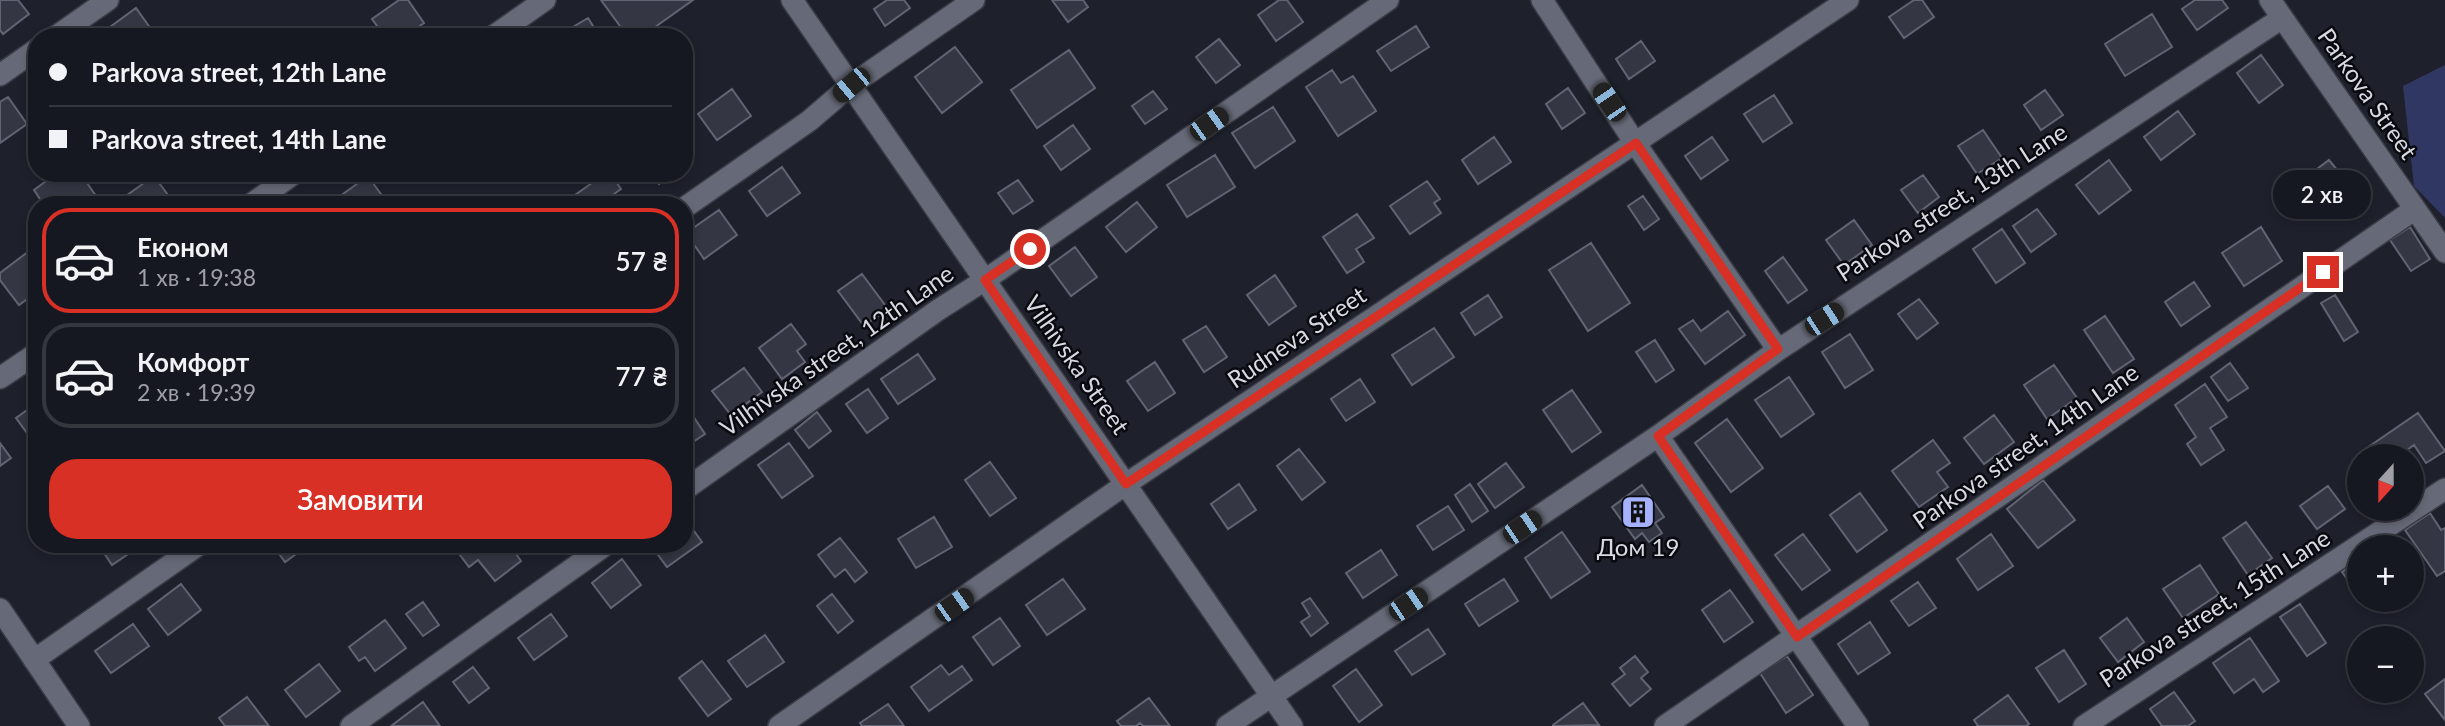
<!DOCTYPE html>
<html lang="uk">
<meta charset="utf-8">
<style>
body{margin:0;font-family:Lato,sans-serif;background:#1f212a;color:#f1f3f6;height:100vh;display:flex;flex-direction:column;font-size:26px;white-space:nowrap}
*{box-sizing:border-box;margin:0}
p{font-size:23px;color:#9ea0a5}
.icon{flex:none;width:38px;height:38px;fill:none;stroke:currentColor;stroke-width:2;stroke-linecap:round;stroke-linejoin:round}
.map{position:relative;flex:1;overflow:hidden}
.sheet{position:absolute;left:28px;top:196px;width:665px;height:357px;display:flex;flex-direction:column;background:#161821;border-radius:28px;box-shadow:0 4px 10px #0003,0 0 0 2px #35373f}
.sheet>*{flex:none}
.banner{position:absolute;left:28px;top:28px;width:665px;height:154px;border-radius:28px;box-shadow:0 4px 10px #0003,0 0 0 2px #35373f;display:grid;align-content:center;height:154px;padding:0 21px;background:#161821}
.needle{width:46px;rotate:201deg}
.buttons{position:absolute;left:2347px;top:444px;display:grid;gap:14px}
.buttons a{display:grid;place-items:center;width:77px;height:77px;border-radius:50%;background:#161821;box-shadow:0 4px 10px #0003,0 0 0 2px #35373f;font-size:35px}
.end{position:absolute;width:32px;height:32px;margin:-16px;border:9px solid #d93025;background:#fff;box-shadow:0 0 0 4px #fff}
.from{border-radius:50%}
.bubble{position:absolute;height:49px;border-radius:24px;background:#161821;box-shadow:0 4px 10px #0003,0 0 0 2px #35373f;font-size:23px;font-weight:600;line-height:49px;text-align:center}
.car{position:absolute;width:21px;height:42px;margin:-21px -10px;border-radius:9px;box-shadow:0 0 5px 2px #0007;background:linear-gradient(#222 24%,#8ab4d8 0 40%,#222 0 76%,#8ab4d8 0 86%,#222 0)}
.banner b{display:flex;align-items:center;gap:24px;height:66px;font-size:26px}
.banner b+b{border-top:2px solid #35373f}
.banner i{width:18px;height:18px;background:#f1f3f6}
ul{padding:12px 0 0;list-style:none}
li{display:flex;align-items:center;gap:21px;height:105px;margin:0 14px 10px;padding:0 7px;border:4px solid #35373f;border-radius:28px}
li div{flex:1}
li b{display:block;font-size:26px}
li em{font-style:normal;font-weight:600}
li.current{border-color:#d93025}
li>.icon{width:63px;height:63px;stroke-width:1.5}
.button{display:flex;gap:14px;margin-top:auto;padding:14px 21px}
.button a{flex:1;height:80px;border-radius:28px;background:#d93025;color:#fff;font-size:28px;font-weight:600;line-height:80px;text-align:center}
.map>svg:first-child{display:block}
.green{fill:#313763}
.building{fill:#343743;stroke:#616472;stroke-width:2}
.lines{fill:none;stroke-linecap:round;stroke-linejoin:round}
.minor-casing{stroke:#3a3c45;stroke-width:24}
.tertiary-casing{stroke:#3a3c45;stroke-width:24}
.minor{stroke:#666977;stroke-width:21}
.tertiary{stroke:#666977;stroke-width:21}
.route{stroke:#d93025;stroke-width:9}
.labels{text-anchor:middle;stroke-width:5;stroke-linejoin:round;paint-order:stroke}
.street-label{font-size:24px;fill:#d8dae2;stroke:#090a10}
.poi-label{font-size:24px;fill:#d8dae2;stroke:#090a10}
</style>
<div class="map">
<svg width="2445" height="726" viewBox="0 0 2445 726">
<rect width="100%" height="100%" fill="#1e202c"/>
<path class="green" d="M2445 65V218L2414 186 2403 86Z"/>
<path class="building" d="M0 0H18L29 14 3 34 0 30Z
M399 0H408L424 23 404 37H385L372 19Z
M601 0H693L641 37H628Z
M887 0H904L910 8 885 26 874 9Z
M1052 0H1083L1088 7 1068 22Z
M1279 0H1287L1303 22 1276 41 1258 15Z
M1914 0H1922L1934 17 1904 38 1889 17Z
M2195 0H2222L2228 8 2197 30 2182 9Z
M136 8 156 36 100 37 99 35Z
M2152 14 2172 47 2125 76 2105 44Z
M588 18 600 37H565L563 33Z
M1416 26 1429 47 1391 71 1377 51Z
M1219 39 1240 65 1216 83 1196 57Z
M1641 41 1655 61 1629 79 1616 59Z
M955 47 982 82 942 113 915 77Z
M1069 50 1095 88 1037 128 1011 90Z
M2261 55 2283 85 2259 103 2237 73Z
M1332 70 1341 83 1353 76 1376 111 1338 136 1306 87Z
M1568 88 1585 113 1562 129 1546 104Z
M732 89 751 116 717 140 698 114Z
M2045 90 2063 115 2041 130 2024 105Z
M1153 91 1167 109 1145 124 1132 106Z
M1774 95 1792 123 1763 142 1744 114Z
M8 97 27 124 0 143V102Z
M1273 107 1295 141 1255 168 1232 133Z
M2178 111 2195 134 2161 160 2144 137Z
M1073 125 1090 149 1061 170 1044 146Z
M1983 130 2002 158 1977 174 1958 146Z
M1494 137 1511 162 1478 184 1462 160Z
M1712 137 1728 160 1701 179 1685 156Z
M1215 155 1235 187 1187 217 1167 185Z
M2109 160 2131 190 2099 214 2076 185Z
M2329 160 2363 202 2343 218 2309 175Z
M782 167 800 193 767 216 749 191Z
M57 173H80L101 203 98 205H44L34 190Z
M606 173H610L621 189 610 197 616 205H582L575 195Z
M651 173H674L659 184Z
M1923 175 1939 197 1918 213 1901 190Z
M154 176 171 199 163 205H118L116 203Z
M368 176 383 197 373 205H340L336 199Z
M1018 180 1033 201 1013 214 998 193Z
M1427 181 1440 199 1434 203 1441 213 1410 234 1390 206Z
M1643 196 1659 219 1644 230 1628 206Z
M1137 202 1157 227 1126 252 1106 227Z
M2037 209 2056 234 2031 252 2013 226Z
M719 210 737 235 704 259 686 233Z
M1357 214 1374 238 1356 249 1364 262 1347 273 1323 237Z
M1854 220 1872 245 1844 265 1826 240Z
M2261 227 2282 261 2244 286 2222 253Z
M2410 227 2430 259 2411 271 2390 240Z
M2002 229 2025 263 1996 283 1973 249Z
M1591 243 1630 303 1588 331 1549 270Z
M1075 247 1097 277 1071 296 1049 266Z
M29 251 37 260V292L19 305 0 280V273Z
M1783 257 1807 290 1788 303 1765 271Z
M862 274 888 309 864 326 838 291Z
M1275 275 1296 306 1269 325 1247 295Z
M2194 282 2210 306 2181 326 2165 302Z
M1488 295 1502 317 1475 335 1461 313Z
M2335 295 2358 332 2344 341 2321 303Z
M1919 299 1938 323 1917 339 1898 314Z
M1728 311 1745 335 1705 364 1679 329 1693 320 1701 331Z
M2105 316 2134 359 2113 373 2084 330Z
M791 324 806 344 797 351 805 362 782 379 759 348Z
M1206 326 1227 357 1204 372 1183 340Z
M1434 328 1454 357 1412 385 1392 355Z
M1850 334 1873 370 1845 388 1822 352Z
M1655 340 1674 370 1656 382 1636 352Z
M918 354 935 379 898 404 881 379Z
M1155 362 1175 393 1148 411 1127 381Z
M2230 363 2248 388 2228 401 2211 377Z
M2054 365 2077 398 2047 419 2024 385Z
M744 368 762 392 731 415 712 391Z
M1789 377 1814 414 1781 437 1755 400Z
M1360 379 1375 402 1346 421 1331 399Z
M2205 384 2227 417 2210 428 2224 450 2201 465 2187 444 2196 437 2175 405Z
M868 389 888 418 867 433 846 404Z
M1572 390 1601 432 1572 452 1543 410Z
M37 403V437L32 440 16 418Z
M689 410 705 434 684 448V413Z
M817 412 831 431 809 448 795 430Z
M2418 413 2445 451 2426 463 2414 445 2403 453 2405 457H2364L2361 452Z
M1994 415 2014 442 1984 464 1964 438Z
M1727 419 1763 468 1731 492 1695 443Z
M1933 440 1950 463 1937 472 1948 487 1919 507 1892 471Z
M0 443 11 458 0 466Z
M789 443 813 476 782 498 758 465Z
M1299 449 1325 482 1302 500 1277 466Z
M990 462 1016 498 990 516 965 480Z
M1506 463 1524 487 1495 508 1478 484Z
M2043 480 2075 520 2038 548 2007 509Z
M1239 484 1256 510 1228 529 1211 504Z
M1470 484 1488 511 1472 522 1455 495Z
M1642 485 1664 517 1655 523 1662 533 1649 542 1642 533 1635 539 1612 507Z
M2328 486 2345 509 2317 529 2300 506Z
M1860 493 1887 530 1857 552 1830 515Z
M1448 506 1464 530 1433 550 1417 526Z
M2430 513 2441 530 2445 528V571L2437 576 2405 530Z
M684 517 702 542 667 567 650 544H684Z
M934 517 952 547 916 568 898 539Z
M2246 522 2272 558 2248 575 2223 538Z
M1562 532 1590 572 1551 598 1525 558Z
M1803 534 1830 570 1802 590 1775 555Z
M1991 534 2013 566 1978 590 1957 559Z
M840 538 867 572 855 582 845 569 835 577 818 555Z
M98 544H143L112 565Z
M272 544H310L285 562Z
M458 544H509L521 561 495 581 478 560 469 567 454 547Z
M1381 550 1397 575 1363 598 1346 573Z
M622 559 641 585 611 608 592 583Z
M2359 560V595L2342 572Z
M2200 565 2219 594 2183 618 2163 589Z
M1063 579 1085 609 1047 635 1026 605Z
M1504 579 1518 601 1479 626 1465 604Z
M1918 582 1936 608 1909 626 1891 601Z
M181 584 201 610 168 635 148 609Z
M1730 590 1753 622 1724 642 1702 610Z
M832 594 853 621 838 633 817 606Z
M1310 598 1328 623 1311 636 1301 622 1310 616 1302 603Z
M423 602 439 625 423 636 406 614Z
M2300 604 2326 643 2307 656 2280 617Z
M551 614 567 636 534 660 518 638Z
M1000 618 1020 646 993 665 973 637Z
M2127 618 2144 642 2118 662 2100 638Z
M385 620 406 648 375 671 365 657 359 661 349 647Z
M1870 622 1890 653 1858 674 1838 644Z
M133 624 149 646 111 673 95 651Z
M1428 629 1445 654 1412 675 1395 651Z
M765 635 784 662 747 687 728 661Z
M2250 638 2279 681 2263 692 2254 679 2234 693 2213 663Z
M2064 650 2086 684 2059 702 2036 668Z
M1635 656 1648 672 1641 678 1651 689 1630 706 1612 684 1625 674 1620 668Z
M1787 656 1813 695 1786 713 1760 673Z
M702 661 731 699 708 716 679 678Z
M319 664 340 691 306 717 285 690Z
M941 665 949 675 962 666 972 680 929 711 911 687Z
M473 667 489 688 469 703 453 682Z
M1356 669 1382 705 1359 722 1333 686Z
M2445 679V720L2425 694Z
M2174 692 2195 721 2188 726H2162L2150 709Z
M2008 695 2029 724 2026 726H1978L1974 720Z
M247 697 269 726H225L219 718Z
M1149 698 1170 726H1143L1140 723 1136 726H1121L1117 721Z
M423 702 440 726H391Z
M1583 703 1599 725 1553 726V725Z
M888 704 904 726H862L860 723Z"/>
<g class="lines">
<g class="minor-casing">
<path id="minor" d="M1542 0 1635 143 1778 350
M2270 0 2445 252
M55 37 108 0
M492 37 545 0
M0 75 37 49
M250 205 295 173
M684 208 809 121 851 85 974 0
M0 378 37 353
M1658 436 1858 726
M684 490 938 310 985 280 1388 0
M0 609 79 726
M34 660 200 544
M351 726 607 544
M1227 726 1658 436 1778 350 2282 18
M1665 726 2415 209
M2084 726 2445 489"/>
</g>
<g class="tertiary-casing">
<path id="tertiary" d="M792 0 1292 726
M779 726 1126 484 1848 0"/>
</g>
<use href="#minor" class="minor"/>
<use href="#tertiary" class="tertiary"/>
</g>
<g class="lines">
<path class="route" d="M1030 249 985 280 1126 484 1636 143 1778 349 1658 436 1797 637 2323 272"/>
</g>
<defs>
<g id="building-square" transform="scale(1.75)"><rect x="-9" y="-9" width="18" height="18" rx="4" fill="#a5b1fc" stroke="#090a10"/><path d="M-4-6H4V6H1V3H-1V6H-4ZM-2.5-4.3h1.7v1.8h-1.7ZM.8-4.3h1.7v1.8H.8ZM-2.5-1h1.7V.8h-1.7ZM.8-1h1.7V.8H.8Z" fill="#111"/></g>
</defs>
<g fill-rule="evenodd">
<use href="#building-square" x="1638" y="512"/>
</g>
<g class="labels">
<g class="street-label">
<text transform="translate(2367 94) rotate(55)" y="8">Parkova Street</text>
<text transform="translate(1952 203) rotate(-33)" y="8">Parkova street, 13th Lane</text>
<text transform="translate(1297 338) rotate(-34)" y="8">Rudneva Street</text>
<text transform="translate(837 351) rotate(-35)" y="8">Vilhivska street, 12th Lane</text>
<text transform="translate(1076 365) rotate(55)" y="8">Vilhivska Street</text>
<text transform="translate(2026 447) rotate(-35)" y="8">Parkova street, 14th Lane</text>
<text transform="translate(2215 609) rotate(-33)" y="8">Parkova street, 15th Lane</text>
</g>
<g class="poi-label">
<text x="1638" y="556">Дом 19</text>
</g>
</g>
</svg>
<div class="buttons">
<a><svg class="needle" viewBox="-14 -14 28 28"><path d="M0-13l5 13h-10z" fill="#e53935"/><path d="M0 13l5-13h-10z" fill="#9ea0a5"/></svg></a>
<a>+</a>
<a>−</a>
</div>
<i class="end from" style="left:1030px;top:249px"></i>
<i class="end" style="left:2323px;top:272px"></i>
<div class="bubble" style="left:2273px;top:170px;width:98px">2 хв</div>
<i class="car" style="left:851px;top:85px;rotate:230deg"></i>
<i class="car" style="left:1609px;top:102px;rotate:326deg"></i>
<i class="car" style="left:1209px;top:124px;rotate:55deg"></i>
<i class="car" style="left:1824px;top:319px;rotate:57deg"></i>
<i class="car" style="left:1522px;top:527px;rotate:56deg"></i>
<i class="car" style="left:1408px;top:604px;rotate:56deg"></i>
<i class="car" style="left:954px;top:605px;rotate:55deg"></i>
<div class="banner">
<b><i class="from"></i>Parkova street, 12th Lane</b>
<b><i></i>Parkova street, 14th Lane</b>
</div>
<section class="sheet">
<ul>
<li class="current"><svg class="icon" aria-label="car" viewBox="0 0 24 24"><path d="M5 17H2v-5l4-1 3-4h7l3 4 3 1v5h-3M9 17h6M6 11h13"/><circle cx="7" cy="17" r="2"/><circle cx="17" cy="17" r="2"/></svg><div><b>Економ</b><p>1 хв · 19:38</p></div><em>57 ₴</em></li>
<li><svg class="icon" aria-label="car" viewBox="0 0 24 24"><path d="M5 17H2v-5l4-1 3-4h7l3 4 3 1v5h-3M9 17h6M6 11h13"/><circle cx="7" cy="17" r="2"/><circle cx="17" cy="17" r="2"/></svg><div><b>Комфорт</b><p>2 хв · 19:39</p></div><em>77 ₴</em></li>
</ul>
<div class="button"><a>Замовити</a></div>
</section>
</div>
